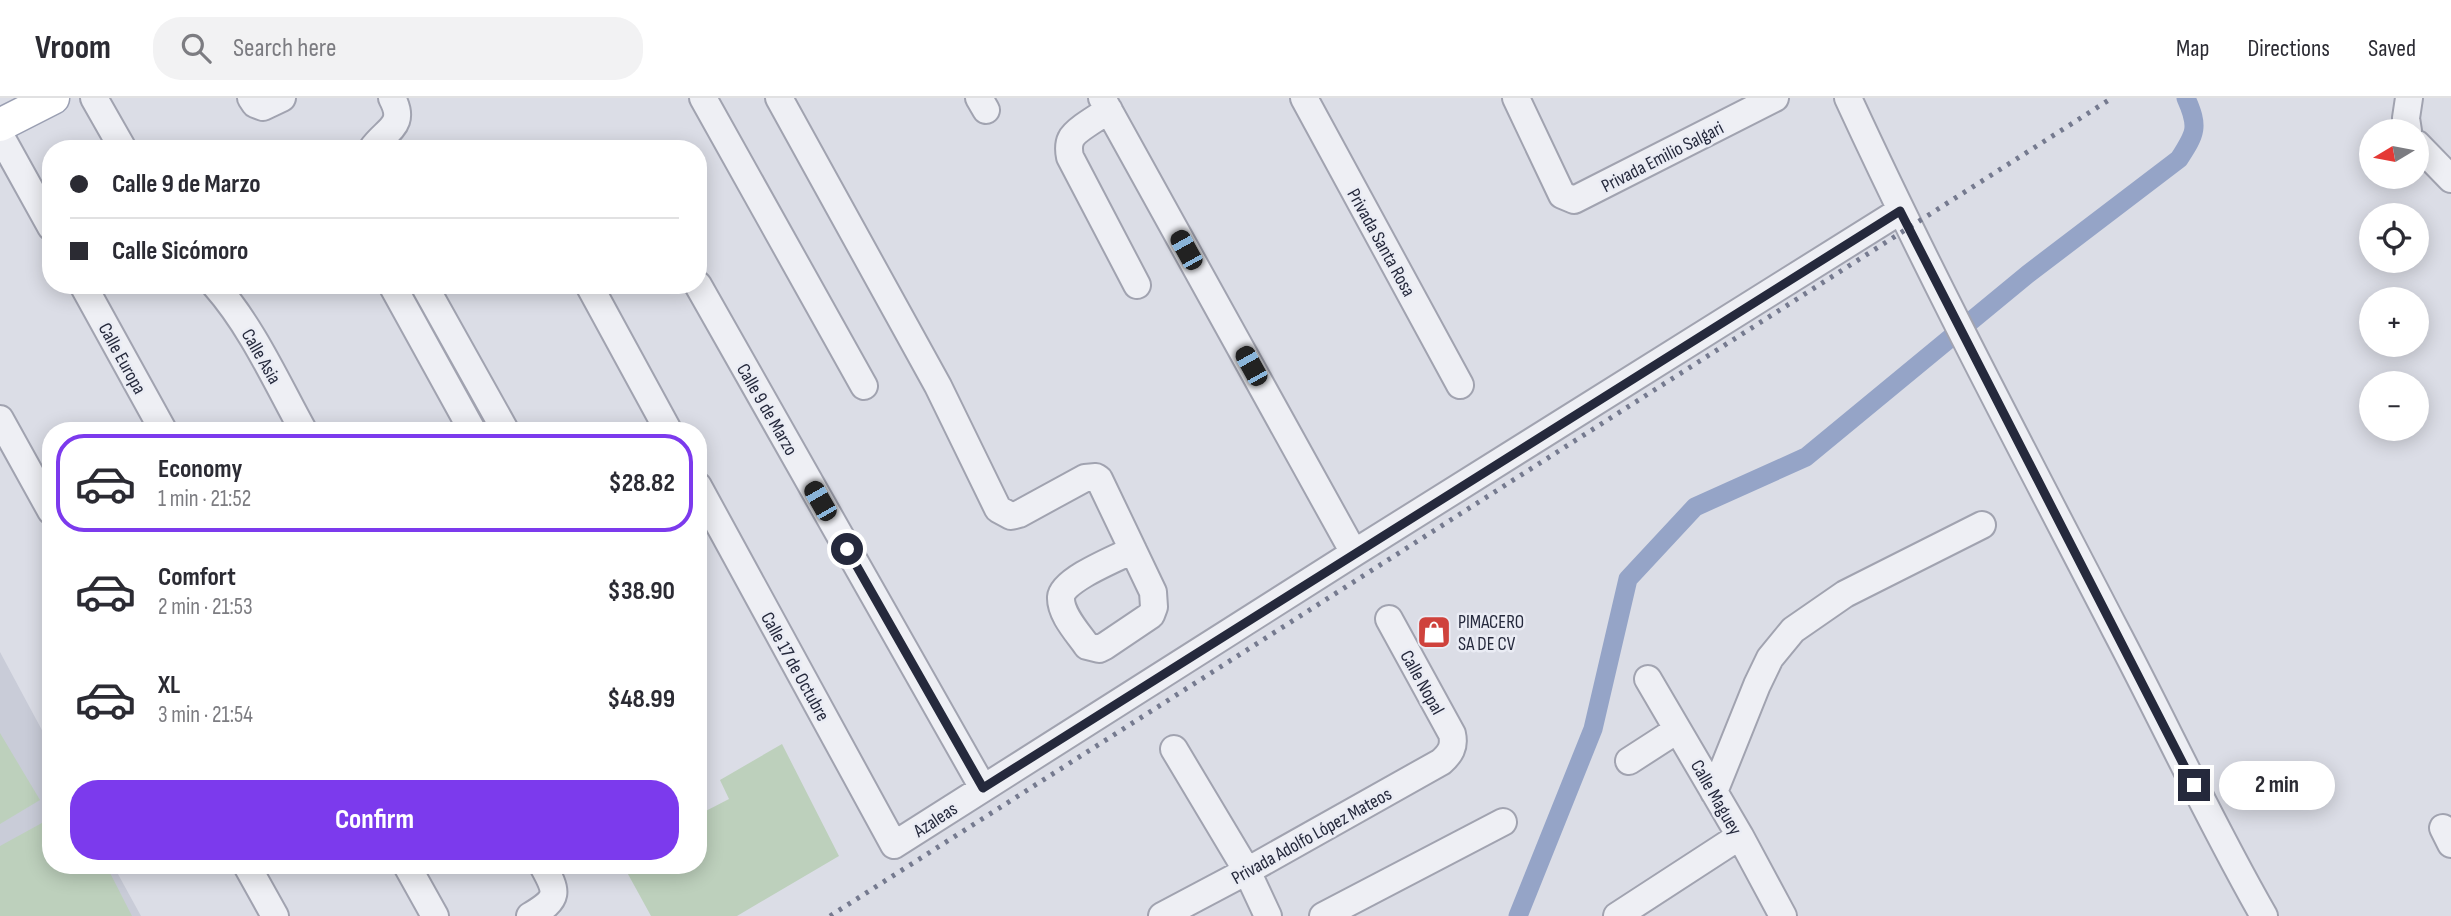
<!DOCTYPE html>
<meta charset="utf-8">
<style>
body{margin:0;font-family:"Sofia Sans Condensed",sans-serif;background:#f2f2f3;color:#2b2b33;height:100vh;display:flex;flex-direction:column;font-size:26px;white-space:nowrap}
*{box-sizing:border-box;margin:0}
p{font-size:23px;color:#7c7c81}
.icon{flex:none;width:38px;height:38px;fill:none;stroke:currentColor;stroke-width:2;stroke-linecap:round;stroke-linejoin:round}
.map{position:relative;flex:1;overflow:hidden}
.drawer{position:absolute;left:42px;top:324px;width:665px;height:452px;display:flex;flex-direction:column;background:#fff;border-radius:28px;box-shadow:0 4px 18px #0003}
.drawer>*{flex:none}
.hud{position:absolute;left:42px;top:42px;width:665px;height:154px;border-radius:28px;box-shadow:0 4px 18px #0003;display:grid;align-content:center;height:154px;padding:0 28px;background:#fff}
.needle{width:46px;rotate:260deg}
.fabs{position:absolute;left:2359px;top:21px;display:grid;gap:14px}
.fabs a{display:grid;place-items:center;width:70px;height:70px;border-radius:50%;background:#fff;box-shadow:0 4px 18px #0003;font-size:35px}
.end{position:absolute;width:32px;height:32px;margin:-16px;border:9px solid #25293c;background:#fff;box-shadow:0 0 0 4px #fff}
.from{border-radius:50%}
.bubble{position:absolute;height:49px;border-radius:24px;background:#fff;box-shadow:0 4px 18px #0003;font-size:23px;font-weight:700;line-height:49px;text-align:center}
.car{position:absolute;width:21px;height:42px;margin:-21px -10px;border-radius:9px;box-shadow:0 0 5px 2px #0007;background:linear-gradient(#222 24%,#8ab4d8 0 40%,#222 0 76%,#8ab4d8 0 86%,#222 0)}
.hud b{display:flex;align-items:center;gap:24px;height:66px;font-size:26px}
.hud b+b{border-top:2px solid #e1e1e2}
.hud i{width:18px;height:18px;background:#2b2b33}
ul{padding:12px 0 0;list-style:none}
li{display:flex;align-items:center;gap:21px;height:98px;margin:0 14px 10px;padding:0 14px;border:4px solid transparent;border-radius:28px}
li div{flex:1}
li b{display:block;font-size:26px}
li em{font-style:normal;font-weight:700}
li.current{border-color:#7c3aed}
li>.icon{width:63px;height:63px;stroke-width:1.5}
.cta{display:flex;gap:14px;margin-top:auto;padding:14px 28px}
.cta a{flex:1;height:80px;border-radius:28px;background:#7c3aed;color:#fff;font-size:28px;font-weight:700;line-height:80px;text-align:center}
header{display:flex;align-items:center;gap:42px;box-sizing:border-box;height:98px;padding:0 35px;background:#fff;border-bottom:2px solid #e1e1e2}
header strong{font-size:33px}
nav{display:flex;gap:38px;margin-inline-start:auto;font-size:24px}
.search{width:490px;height:63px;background:#f2f2f3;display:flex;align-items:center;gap:18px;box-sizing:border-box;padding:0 24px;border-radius:28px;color:#7c7c81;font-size:26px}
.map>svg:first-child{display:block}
.built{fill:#c9ccd8}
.green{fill:#bdd0bc}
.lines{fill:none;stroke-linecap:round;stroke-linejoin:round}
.canal{stroke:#95a4c7;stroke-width:19}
.minor-casing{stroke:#a1a3b0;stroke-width:30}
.major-casing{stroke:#9a9fb2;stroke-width:35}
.minor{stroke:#eeeff4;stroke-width:26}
.major{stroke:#fff;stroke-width:32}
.rail{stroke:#757a8f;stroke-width:5;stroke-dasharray:3.5 7;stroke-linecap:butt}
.route{stroke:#25293c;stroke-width:9}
.labels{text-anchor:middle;stroke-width:5;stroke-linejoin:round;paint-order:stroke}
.street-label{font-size:19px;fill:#25293c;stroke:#eaecf4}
.poi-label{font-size:19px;fill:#25293c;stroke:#eaecf4;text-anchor:start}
</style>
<header>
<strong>Vroom</strong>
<div class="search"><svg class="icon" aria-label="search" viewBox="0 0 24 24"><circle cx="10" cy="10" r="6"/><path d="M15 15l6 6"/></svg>Search here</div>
<nav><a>Map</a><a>Directions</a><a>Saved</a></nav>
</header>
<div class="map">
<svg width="2451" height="818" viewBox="0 0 2451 818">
<rect width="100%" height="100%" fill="#dbdde6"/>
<path class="built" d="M0 554 51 649V766L113 767 141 818H0Z"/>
<path class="green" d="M0 635 40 702 0 726Z
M782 646 839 758 737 818H651L623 767 698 766V717L729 701 720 682Z
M51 720V766L106 767 132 818H0V748Z"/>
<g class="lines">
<path class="canal" d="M1518 818 1593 631 1628 481 1695 409 1806 359 2028 176 2179 61C2196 35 2199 29 2186 0"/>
<g class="minor-casing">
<path id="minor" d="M94 0 123 51
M251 0 255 6 263 9 282 0
M703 0 864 288
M779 0 938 288 998 411 1011 418 1019 416 1085 380 1096 379 1099 381 1153 494 1154 509 1151 517 1105 548 1099 551 1087 548C1078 535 1060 516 1061 499 1062 482 1117 460 1133 452
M979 0 986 12
M1102 0 1354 455
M1304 0 1460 287
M1516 0 1562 97 1574 102 1775 0
M1848 0C1931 180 2024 355 2115 531 2165 626 2210 724 2264 818
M1109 12C1100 18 1075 32 1071 41 1068 47 1069 54 1070 59L1137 187
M2408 33 2406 20 2409 0
M0 37 51 129
M2417 46 2451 81
M372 51C386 31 407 28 392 0
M83 187 163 332
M215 187C252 229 276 283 303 332
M392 187 472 332
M424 187 505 332
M589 187 668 332
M698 187 983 690
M0 321 51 413
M698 388 894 747 1354 455 1900 113
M1648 581 1740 738 1783 818
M1174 651 1247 773 1268 818
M1629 663 1677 632
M1714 694 1757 587 1770 560 1793 532 1845 496 1982 427
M2443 730 2451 746
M246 766 275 818
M406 766 435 818
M530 818C560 800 558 795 542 766
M1162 818 1247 773 1441 664C1450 656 1455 649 1452 636L1389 521
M1323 818 1503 724
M1617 818 1740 738"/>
</g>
<g class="major-casing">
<path id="major" d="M0 27 53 0"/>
</g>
<use href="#minor" class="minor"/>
<use href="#major" class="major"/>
<path class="rail" d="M830 818 2112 0"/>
</g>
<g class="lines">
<path class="route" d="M847 451 983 690 1900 113 2194 687"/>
</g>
<defs>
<g id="shop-square" transform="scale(1.75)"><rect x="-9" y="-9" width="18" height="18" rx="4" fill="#cf423c" stroke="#eaecf4"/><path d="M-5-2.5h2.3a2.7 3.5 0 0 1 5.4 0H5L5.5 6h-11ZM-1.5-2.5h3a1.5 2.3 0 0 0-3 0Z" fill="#fff"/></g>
</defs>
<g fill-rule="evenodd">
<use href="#shop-square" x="1434" y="534"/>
</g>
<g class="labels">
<g class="street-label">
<text transform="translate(1662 58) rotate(-27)" y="7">Privada Emilio Salgari</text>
<text transform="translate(1382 144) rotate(61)" y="7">Privada Santa Rosa</text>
<text transform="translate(262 258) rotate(60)" y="7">Calle Asia</text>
<text transform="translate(123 260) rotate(61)" y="7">Calle Europa</text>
<text transform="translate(768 311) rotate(60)" y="7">Calle 9 de Marzo</text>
<text transform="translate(796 568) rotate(61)" y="7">Calle 17 de Octubre</text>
<text transform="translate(1423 584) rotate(61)" y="7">Calle Nopal</text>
<text transform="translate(1717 699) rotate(60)" y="7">Calle Maguey</text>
<text transform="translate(935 721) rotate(-33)" y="7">Azaleas</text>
<text transform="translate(1311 737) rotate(-29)" y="7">Privada Adolfo López Mateos</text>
</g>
<g class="poi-label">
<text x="1458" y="530">PIMACERO<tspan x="1458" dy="22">SA DE CV</tspan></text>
</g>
</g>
</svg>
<div class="fabs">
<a><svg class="needle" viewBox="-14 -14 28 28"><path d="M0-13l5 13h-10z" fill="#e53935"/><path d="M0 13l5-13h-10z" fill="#7c7c81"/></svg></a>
<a><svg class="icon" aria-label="locate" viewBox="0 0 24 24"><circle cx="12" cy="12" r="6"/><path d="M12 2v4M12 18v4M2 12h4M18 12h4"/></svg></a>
<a>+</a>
<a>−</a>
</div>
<i class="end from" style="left:847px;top:451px"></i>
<i class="end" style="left:2194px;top:687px"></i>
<div class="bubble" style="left:2219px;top:663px;width:116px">2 min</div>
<i class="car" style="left:1186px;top:152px;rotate:331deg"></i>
<i class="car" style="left:1251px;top:268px;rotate:331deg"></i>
<i class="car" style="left:820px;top:403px;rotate:330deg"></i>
<div class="hud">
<b><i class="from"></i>Calle 9 de Marzo</b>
<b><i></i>Calle Sicómoro</b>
</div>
<section class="drawer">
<ul>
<li class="current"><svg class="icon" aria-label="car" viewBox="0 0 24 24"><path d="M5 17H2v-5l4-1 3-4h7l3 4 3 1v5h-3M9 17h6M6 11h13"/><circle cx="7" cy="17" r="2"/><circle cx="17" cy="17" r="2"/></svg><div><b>Economy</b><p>1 min · 21:52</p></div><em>$28.82</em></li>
<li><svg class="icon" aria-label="car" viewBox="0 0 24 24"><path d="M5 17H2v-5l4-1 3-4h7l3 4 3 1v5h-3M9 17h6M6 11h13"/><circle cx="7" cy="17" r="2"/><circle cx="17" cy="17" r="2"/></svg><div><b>Comfort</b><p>2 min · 21:53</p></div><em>$38.90</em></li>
<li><svg class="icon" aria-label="car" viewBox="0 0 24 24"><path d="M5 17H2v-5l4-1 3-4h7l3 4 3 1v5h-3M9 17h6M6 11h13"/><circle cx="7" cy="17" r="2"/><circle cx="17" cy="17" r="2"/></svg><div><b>XL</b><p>3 min · 21:54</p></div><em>$48.99</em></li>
</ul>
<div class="cta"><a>Confirm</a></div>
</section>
</div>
